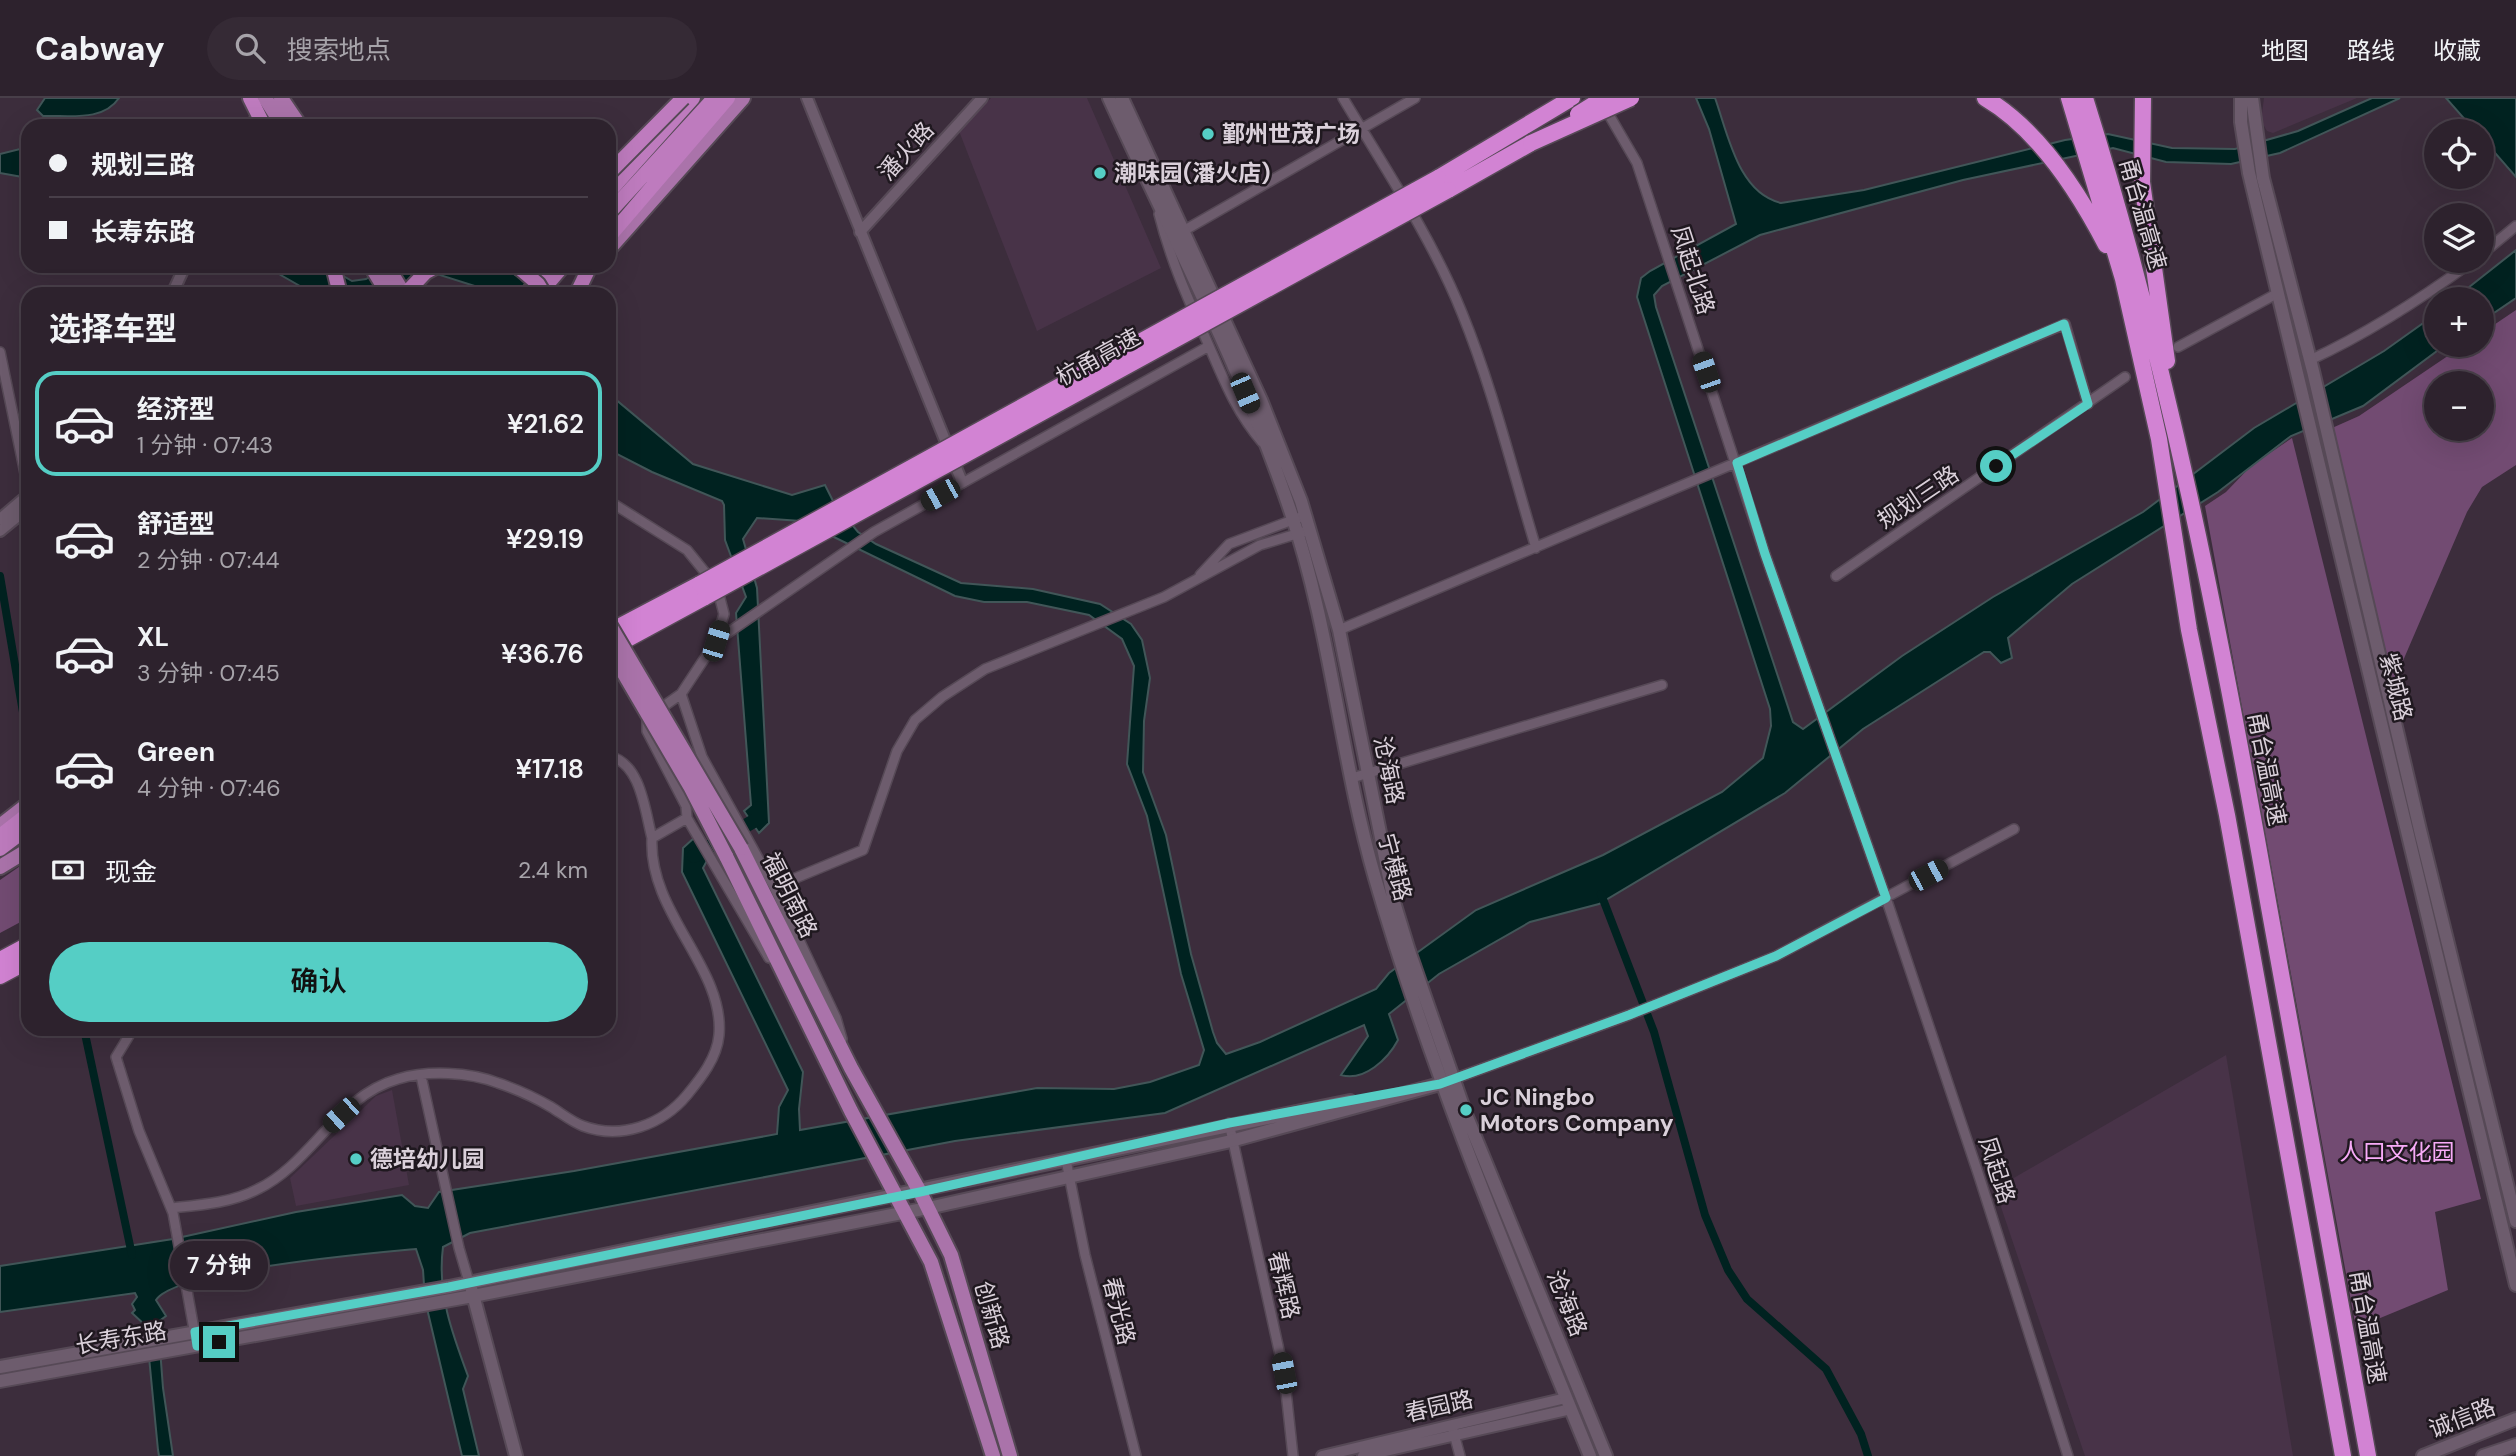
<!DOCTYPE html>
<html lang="zh">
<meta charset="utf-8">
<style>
body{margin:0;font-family:"DM Sans","Noto Sans SC",sans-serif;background:#352a35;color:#f1f3f6;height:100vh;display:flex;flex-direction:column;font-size:26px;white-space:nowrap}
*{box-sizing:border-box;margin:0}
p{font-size:23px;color:#a7a4aa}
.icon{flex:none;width:38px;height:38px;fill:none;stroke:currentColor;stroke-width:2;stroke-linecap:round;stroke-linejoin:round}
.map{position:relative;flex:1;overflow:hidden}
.details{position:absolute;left:21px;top:189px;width:595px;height:749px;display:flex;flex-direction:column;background:#2d222d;border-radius:21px;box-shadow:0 7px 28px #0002,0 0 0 2px #483f49}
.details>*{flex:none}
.hud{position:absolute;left:21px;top:21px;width:595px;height:154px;border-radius:21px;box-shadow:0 7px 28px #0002,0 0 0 2px #483f49;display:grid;align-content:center;height:154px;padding:0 28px;background:#2d222d}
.fabs{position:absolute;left:2424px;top:21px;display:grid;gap:14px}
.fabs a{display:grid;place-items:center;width:70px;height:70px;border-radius:50%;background:#2d222d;box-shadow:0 7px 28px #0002,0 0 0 2px #483f49;font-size:35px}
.end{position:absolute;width:32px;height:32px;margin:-16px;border:9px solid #55cec5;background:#111;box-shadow:0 0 0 4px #111}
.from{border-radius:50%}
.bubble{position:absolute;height:49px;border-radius:24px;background:#2d222d;box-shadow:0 7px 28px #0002,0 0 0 2px #483f49;font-size:23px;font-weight:600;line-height:49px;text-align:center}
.car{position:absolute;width:21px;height:42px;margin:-21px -10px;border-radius:9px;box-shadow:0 0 5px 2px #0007;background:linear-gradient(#222 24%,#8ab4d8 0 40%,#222 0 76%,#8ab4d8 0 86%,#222 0)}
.hud b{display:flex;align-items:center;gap:24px;height:66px;font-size:26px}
.hud b+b{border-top:2px solid #483f49}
.hud i{width:18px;height:18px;background:#f1f3f6}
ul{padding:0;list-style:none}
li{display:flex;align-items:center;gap:21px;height:105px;margin:0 14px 10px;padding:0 14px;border:4px solid transparent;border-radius:21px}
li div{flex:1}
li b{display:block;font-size:26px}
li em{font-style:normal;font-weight:600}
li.on{border-color:#55cec5}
li>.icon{width:63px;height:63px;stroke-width:1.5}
h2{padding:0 28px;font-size:32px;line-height:84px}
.pay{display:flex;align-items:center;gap:18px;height:77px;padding:0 28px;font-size:26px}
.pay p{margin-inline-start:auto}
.cta{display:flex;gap:14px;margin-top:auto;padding:14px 28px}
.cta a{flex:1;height:80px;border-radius:42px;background:#55cec5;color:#111;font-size:28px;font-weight:600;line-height:80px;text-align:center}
header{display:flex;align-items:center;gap:42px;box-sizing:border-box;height:98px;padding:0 35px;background:#2d222d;border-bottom:2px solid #483f49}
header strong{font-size:33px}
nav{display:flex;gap:38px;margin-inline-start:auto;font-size:24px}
.search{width:490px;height:63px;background:#352a35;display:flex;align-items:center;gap:18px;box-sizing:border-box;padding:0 24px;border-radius:38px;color:#a7a4aa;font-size:26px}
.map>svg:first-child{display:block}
.built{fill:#483348}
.green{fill:#724b72;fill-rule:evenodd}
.water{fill:#002220;stroke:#415658;stroke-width:2}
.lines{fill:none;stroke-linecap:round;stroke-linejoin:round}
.canal{stroke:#002220;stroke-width:8}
.river{stroke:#002220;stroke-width:14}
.minor-casing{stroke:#564956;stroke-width:12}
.tertiary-casing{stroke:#564956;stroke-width:14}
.secondary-casing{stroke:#564956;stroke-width:16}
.primary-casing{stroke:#564956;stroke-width:18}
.trunk-casing{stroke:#564956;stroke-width:18}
.motorway-casing{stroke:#564956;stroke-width:19}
.minor{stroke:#6d5c6d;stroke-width:9}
.tertiary{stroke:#6d5c6d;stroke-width:10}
.secondary{stroke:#6d5c6d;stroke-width:12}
.primary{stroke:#aa73aa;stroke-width:14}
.trunk{stroke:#be7bbe;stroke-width:14}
.motorway{stroke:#d283d3;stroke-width:16}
.primary-bridge-casing{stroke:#564956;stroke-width:18;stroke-linecap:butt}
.trunk-bridge-casing{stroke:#564956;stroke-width:18;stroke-linecap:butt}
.motorway-bridge-casing{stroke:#564956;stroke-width:19;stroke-linecap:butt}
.primary-bridge{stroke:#aa73aa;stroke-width:14}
.trunk-bridge{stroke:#be7bbe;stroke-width:14}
.motorway-bridge{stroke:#d283d3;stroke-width:16}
.route{stroke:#55cec5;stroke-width:9}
.poi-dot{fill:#55cec5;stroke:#1f181f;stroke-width:2.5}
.labels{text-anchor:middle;stroke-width:5;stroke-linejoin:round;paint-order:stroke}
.poi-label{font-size:23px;font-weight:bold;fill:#dad0da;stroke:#1f181f;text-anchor:start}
.street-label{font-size:23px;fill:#dad0da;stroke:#1f181f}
.park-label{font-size:23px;fill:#f8abf8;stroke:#1f181f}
</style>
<header>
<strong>Cabway</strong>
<div class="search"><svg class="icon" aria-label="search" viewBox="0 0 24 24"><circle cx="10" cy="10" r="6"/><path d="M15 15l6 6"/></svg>搜索地点</div>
<nav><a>地图</a><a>路线</a><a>收藏</a></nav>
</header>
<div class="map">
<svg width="2516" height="1358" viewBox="0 0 2516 1358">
<rect width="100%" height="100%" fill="#3c2d3c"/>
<path class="built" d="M991 0H1087L1161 170 1037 233 959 33Z
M2264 0H2357L2273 35 2267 33 2261 23Z
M2226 957 2293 1358H2085L2001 1109 2012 1081Z
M392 992 409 1087 296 1108 290 1080 376 998Z"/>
<path class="green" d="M2516 212V367L2482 389 2467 414 2393 586 2332 330 2359 318 2464 247H2482V235ZM2436 285H2482V331H2436Z
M2292 340 2481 1101 2435 1114 2448 1192 2356 1230 2205 408 2226 394 2251 368Z
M26 764 28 820 0 835V782Z"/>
<path class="water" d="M45 0H119C103 24 69 17 43 18L37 12Z
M1696 0H1715C1728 36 1738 95 1781 105L1864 92 2065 42 2108 36 2172 50 2235 51 2298 33 2372 0H2400L2280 55 2231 66 2166 64 2113 50 1963 82 1760 137 1662 188 1654 197 1656 209 1793 624 1803 631 1902 558 1993 499 2143 414 2254 330 2384 253 2436 216V247H2445L2363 308 2291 338 2218 394 2072 486 2008 540 2012 560 2001 565 1990 554H1984L1863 631 1785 695 1599 806 1530 824 1439 876 1389 916 1398 942C1388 961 1364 984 1341 977L1368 938 1364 927 1165 1015 955 1043 470 1135 443 1149C437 1195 452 1235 468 1278L463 1291 479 1358H462L425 1202 423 1172 416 1151C373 1155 175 1172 156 1202L166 1218 158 1224 163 1290 173 1358H159L158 1352 146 1228 132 1215 135 1212 132 1206 137 1199 135 1195 0 1214V1168L173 1141 296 1114 402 1097 415 1108 428 1110 439 1094 574 1073 777 1036 779 1009 788 992 682 774 683 750 695 739 709 759 703 770 803 974 799 1011 800 1032 1037 990 1114 991 1150 984 1199 967 1204 952 1181 876 1147 718 1127 666 1134 568 1122 541 1089 517 1027 504H984L955 498 801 423 757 420 743 441 757 490 769 725 759 735 744 713 751 707 736 515 746 499 725 442 724 407 722 403 652 374 609 352V296L693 366 792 397 825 387 834 405 858 434 876 446 961 485 1033 491 1100 506 1131 526 1142 542 1150 580 1144 623 1143 674 1166 737 1191 856 1213 934 1217 945 1226 956 1260 944 1376 891 1389 875 1476 812 1603 757 1722 694 1763 660 1771 628 1770 611 1637 199 1641 180 1650 173 1736 126 1709 31Z
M2446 0H2516V79L2482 40V33H2475Z
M28 49V80L0 75V56Z
M2516 152V200L2482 223V201H2454Z
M265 168H326L352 183 366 181 388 168H499L521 180 536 196H500L437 176 399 196H314Z"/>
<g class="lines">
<path class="canal" d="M0 478 28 644
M1601 796 1654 934 1705 1117 1728 1172 1747 1201 1826 1271 1861 1336 1868 1358
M84 931 132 1157"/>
<path class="river" d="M694 758 759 720V710"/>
<g class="minor-casing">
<path id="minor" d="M1343 0C1384 69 1432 140 1462 215 1493 291 1512 371 1536 450
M1605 10 1637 65 1765 456 1886 800 1979 1078 2068 1358
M1159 116C1170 160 1187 199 1206 241 1222 277 1235 313 1262 344
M1185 132 1415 0
M2482 156 2516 128
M2178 249 2278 195
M0 254 28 390
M2310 262C2369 235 2421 201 2473 163
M1200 477 1229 446 1306 417
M1836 478 2125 279
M1339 532 2065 226 2088 306
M716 543 874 434 1209 248
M681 596 702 659 774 789 836 920 842 941
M609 658C641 665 645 713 652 740
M1352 680 1662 587
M687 720 769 860
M774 789 863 752 897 653 915 622 942 599 985 571 1164 499 1260 447 1303 434
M133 931 116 959 139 1033 173 1115 197 1248
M421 978 459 1150 469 1184
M1448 983 1629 917 1776 858 2014 731
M1229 1025 1284 1275 1293 1358
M1066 1062 1085 1157 1136 1358
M171 1110C201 1107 231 1105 258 1091 312 1065 337 998 398 981 428 972 469 974 498 985 516 991 534 999 551 1009 561 1015 572 1024 583 1028 621 1042 662 1027 687 997 701 980 717 960 719 937 725 870 648 815 652 740L687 720 686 708 647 633V620L681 596 716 543 724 516 717 489 687 452 609 403
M1453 1332 1460 1358"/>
</g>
<g class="tertiary-casing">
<path id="tertiary" d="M807 0 962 384
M251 28 253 24
M860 134 982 0
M172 196 185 168
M0 421 28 397
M0 433 28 410
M1322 1358 1566 1300
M1363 1358 1571 1311"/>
</g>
<g class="secondary-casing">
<path id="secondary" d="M1109 0C1171 136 1242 270 1290 412 1331 532 1340 659 1375 780 1432 978 1512 1167 1590 1358
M1122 0 1261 302 1301 403 1339 532 1394 804 1409 853 1465 1014 1606 1358
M2241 0V24L2249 75 2516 1187
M2252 0 2263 80 2313 273 2420 732 2516 1123
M472 1193 516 1358
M0 1269 449 1189 1350 1003
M0 1283 473 1198 928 1110 1231 1043 1440 986
M2423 1358 2516 1321
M2483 1358 2516 1347"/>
</g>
<g class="primary-casing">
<path id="primary" d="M265 0 283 28
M281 0 300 28
M609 151 743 0
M371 168 388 196
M387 168 404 196
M0 728 28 706
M741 750 851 970 920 1094 951 1157 1010 1358
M726 758 851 1013 931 1164 993 1358
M0 769 28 752"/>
</g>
<g class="trunk-casing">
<path id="trunk" d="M250 0 264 28
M609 94 693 0
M609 115 714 0
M609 139 728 0
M333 168 340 196
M405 196 426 174 437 168
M527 196 549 168
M539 196 563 168
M0 738 28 716
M0 751 28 730"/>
</g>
<g class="motorway-casing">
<path id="motorway" d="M1985 0C2038 31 2078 93 2106 147
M2069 0 2123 181 2159 341 2189 532 2227 717 2343 1358
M2085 0C2168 264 2221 536 2269 809 2302 992 2335 1175 2368 1358
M2143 0 2142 84 2167 263
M1438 80 1572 0
M1448 92 1531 45
M609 534 700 486
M609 551 705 499
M0 862 28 847
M0 878 28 863"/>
</g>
<use href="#minor" class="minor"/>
<use href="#tertiary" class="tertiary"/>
<use href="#secondary" class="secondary"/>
<use href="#primary" class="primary"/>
<use href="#trunk" class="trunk"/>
<use href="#motorway" class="motorway"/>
<g class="primary-bridge-casing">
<path id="primary-bridge" d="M609 526 741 750
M609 550 691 690 726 758"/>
</g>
<g class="trunk-bridge-casing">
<path id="trunk-bridge" d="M609 75 683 0
M517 168 538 186 544 196
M577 195 590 168"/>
</g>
<g class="motorway-bridge-casing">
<path id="motorway-bridge" d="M1578 16 1604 0
M1531 45 1631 0
M700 486 1438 80
M705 499 1448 92"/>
</g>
<use href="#primary-bridge" class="primary-bridge"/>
<use href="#trunk-bridge" class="trunk-bridge"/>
<use href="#motorway-bridge" class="motorway-bridge"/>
</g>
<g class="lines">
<path class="route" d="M219 1244 197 1248 195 1234 449 1189 920 1094 1229 1025 1440 986 1629 917 1776 858 1886 800 1765 456 1737 365 2064 226 2088 306 1996 368"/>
</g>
<g class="poi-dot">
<circle cx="1208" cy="36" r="7"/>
<circle cx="1100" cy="75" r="7"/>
<circle cx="1466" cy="1012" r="7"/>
<circle cx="356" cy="1061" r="7"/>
</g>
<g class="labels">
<g class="poi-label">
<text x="1222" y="44">鄞州世茂广场</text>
<text x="1114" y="83">潮味园(潘火店)</text>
<text x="1480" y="1007">JC Ningbo<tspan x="1480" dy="26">Motors Company</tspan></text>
<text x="370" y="1069">德培幼儿园</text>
</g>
<g class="street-label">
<text transform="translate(906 53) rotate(-48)" y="8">潘火路</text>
<text transform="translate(2143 116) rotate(74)" y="8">甬台温高速</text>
<text transform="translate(1693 172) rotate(72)" y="8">凤起北路</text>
<text transform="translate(1098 259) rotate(-29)" y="8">杭甬高速</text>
<text transform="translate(1918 399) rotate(-34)" y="8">规划三路</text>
<text transform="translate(2396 589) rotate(76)" y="8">紫城路</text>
<text transform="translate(2267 671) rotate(79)" y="8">甬台温高速</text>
<text transform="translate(1389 672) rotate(78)" y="8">沧海路</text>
<text transform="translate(1395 769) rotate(75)" y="8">宁横路</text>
<text transform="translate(790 797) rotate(63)" y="8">福明南路</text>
<text transform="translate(1997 1072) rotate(72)" y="8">凤起路</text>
<text transform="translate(1284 1187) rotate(77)" y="8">春辉路</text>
<text transform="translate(1567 1205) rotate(68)" y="8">沧海路</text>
<text transform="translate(1119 1213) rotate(76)" y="8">春光路</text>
<text transform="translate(992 1217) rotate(74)" y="8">创新路</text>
<text transform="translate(2368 1229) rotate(80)" y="8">甬台温高速</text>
<text transform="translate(121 1240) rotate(-10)" y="8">长寿东路</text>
<text transform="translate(1439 1308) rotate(-13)" y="8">春园路</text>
<text transform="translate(2462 1320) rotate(-21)" y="8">诚信路</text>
</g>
<g class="park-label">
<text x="2397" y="1062">人口文化园</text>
</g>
</g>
</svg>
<div class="fabs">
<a><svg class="icon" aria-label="locate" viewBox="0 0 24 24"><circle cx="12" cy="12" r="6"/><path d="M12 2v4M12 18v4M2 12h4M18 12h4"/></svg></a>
<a><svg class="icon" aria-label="layers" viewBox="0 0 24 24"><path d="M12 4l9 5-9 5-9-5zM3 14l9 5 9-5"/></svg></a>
<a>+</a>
<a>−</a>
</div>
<i class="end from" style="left:1996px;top:368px"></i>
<i class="end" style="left:219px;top:1244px"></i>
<div class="bubble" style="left:170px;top:1143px;width:98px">7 分钟</div>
<i class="car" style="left:1706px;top:274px;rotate:341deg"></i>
<i class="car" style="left:1245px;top:295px;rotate:157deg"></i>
<i class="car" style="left:940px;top:397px;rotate:241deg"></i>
<i class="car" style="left:716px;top:543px;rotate:17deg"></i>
<i class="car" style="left:1928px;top:777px;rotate:62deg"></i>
<i class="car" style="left:341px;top:1017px;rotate:228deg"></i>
<i class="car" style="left:1284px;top:1275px;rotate:349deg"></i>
<div class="hud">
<b><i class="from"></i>规划三路</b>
<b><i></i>长寿东路</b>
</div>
<section class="details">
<h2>选择车型</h2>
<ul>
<li class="on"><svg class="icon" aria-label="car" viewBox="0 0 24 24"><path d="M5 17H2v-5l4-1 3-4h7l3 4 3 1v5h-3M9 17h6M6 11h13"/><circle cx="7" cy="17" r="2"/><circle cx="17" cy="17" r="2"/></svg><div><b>经济型</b><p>1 分钟 · 07:43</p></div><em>¥21.62</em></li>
<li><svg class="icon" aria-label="car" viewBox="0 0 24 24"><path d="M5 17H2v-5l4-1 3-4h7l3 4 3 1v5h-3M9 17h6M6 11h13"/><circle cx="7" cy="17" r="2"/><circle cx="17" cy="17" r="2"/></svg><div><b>舒适型</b><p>2 分钟 · 07:44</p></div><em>¥29.19</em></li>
<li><svg class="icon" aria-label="car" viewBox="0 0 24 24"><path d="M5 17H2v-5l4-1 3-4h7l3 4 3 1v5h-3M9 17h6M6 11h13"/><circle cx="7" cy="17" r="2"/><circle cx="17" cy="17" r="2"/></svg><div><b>XL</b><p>3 分钟 · 07:45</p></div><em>¥36.76</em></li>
<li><svg class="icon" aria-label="car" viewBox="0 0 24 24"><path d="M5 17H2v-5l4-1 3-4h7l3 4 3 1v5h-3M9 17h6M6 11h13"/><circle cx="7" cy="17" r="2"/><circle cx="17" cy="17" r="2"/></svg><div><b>Green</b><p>4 分钟 · 07:46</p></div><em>¥17.18</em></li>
</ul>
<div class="pay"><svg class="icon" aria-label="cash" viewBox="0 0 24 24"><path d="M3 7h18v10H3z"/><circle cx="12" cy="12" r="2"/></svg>现金<p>2.4 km</p></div>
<div class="cta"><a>确认</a></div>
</section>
</div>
